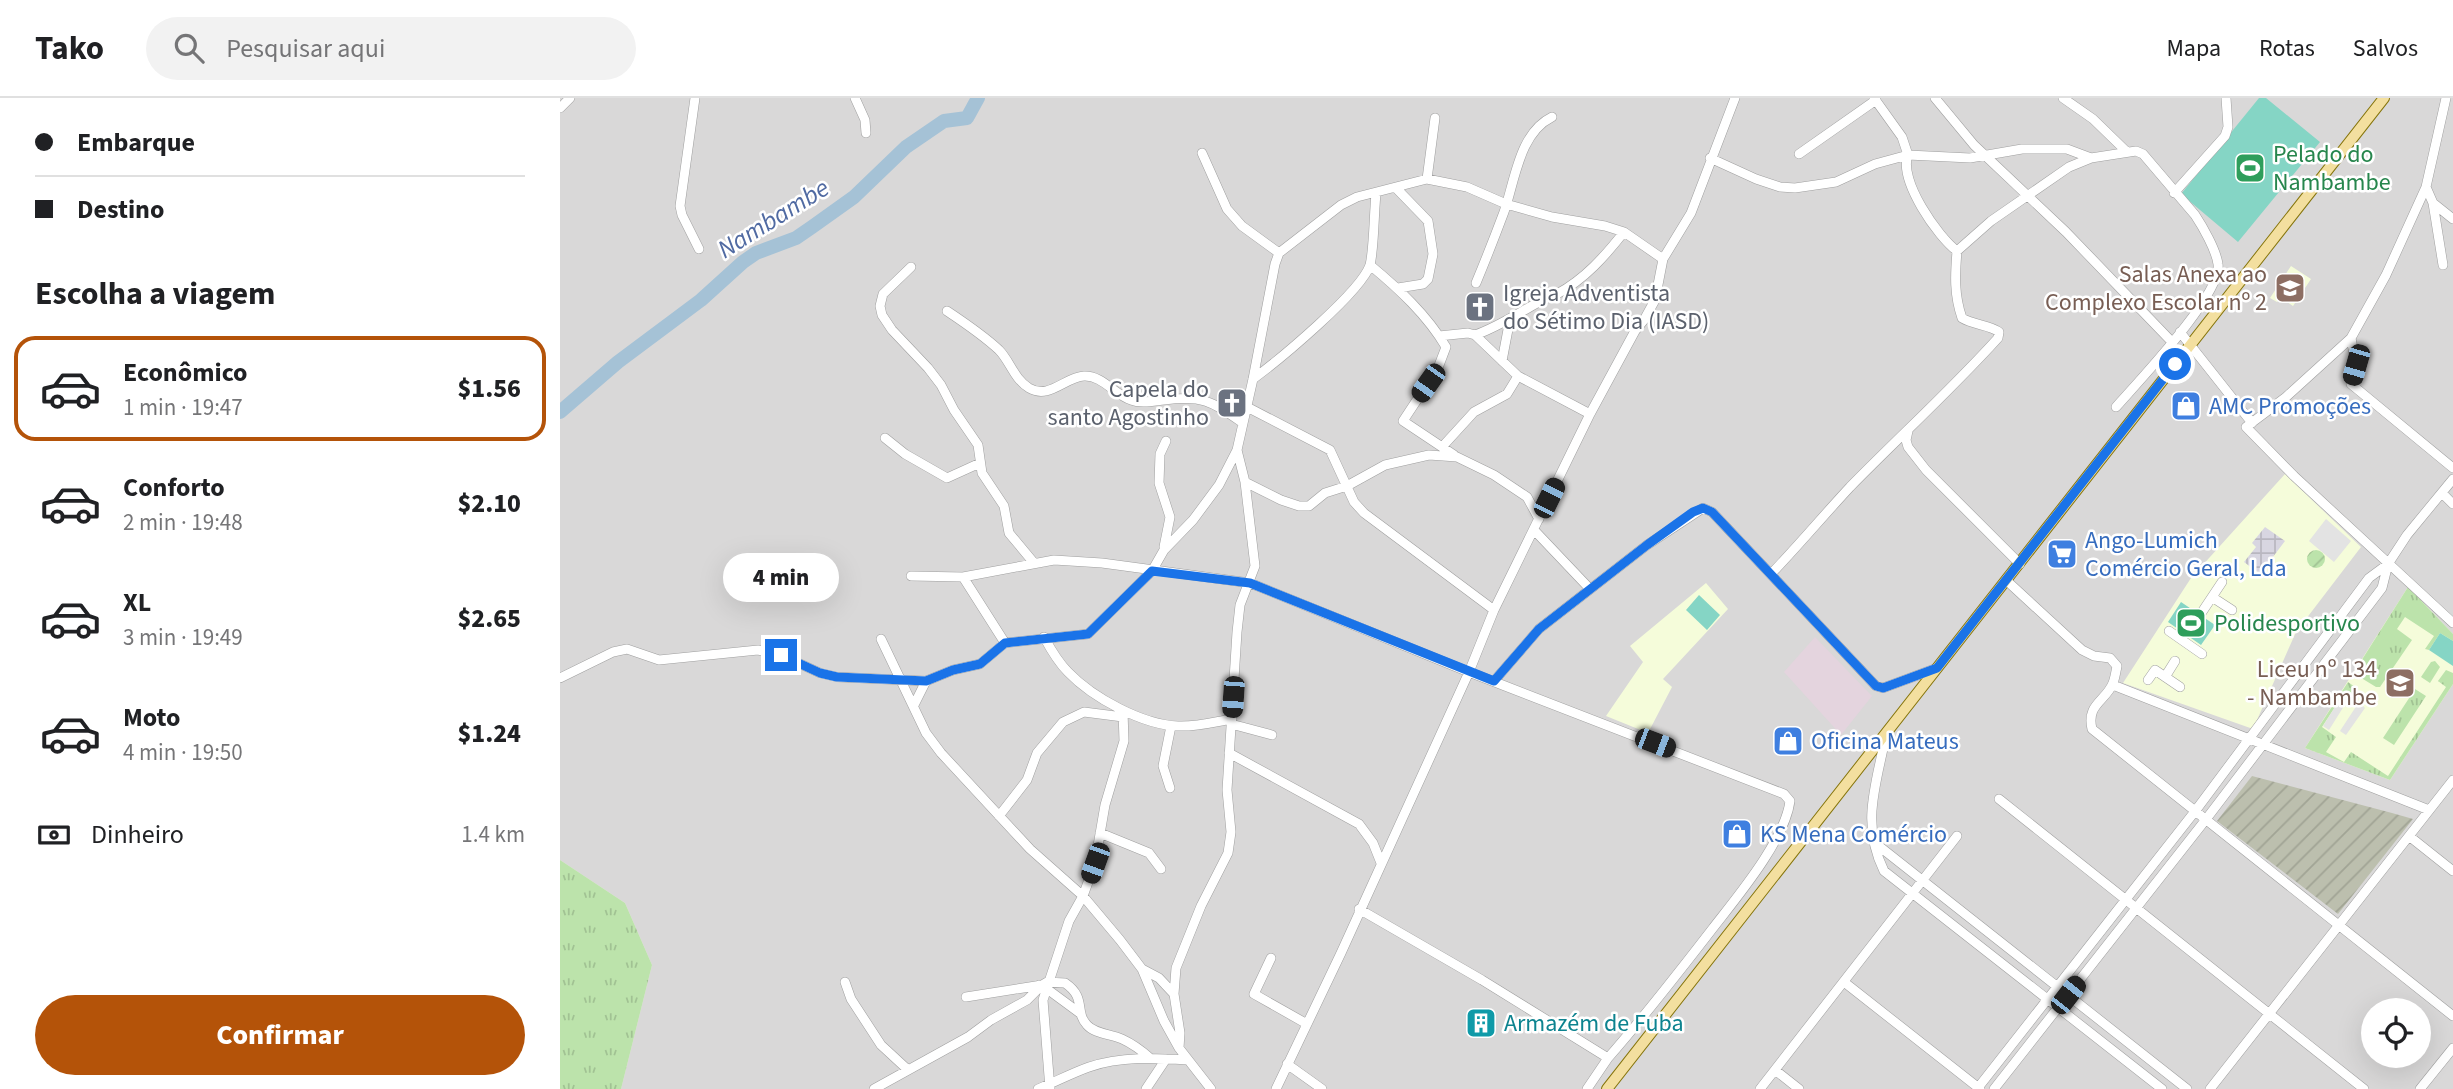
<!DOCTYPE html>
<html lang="pt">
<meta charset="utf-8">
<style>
body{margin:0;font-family:"Source Sans 3",sans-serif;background:#f2f2f2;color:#202124;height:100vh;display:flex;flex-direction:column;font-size:26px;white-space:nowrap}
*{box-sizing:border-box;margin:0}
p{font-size:23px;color:#757577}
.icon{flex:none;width:38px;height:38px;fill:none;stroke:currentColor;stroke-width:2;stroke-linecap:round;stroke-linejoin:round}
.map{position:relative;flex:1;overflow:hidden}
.side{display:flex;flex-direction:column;background:#fff;width:560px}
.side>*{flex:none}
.guide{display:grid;align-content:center;height:154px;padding:0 35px;background:#fff}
.fabs{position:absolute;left:1801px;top:900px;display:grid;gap:14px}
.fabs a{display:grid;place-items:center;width:70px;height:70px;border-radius:50%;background:#fff;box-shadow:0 7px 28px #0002;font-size:35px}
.end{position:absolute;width:32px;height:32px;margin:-16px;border:9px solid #1a73e8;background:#fff;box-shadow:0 0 0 4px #fff}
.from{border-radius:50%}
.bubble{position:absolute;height:49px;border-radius:24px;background:#fff;box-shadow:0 7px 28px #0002;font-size:23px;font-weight:800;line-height:49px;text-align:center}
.car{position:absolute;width:21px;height:42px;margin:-21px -10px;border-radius:9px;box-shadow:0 0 5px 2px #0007;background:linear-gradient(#222 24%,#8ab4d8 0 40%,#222 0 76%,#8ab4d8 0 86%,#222 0)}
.guide b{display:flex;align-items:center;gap:24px;height:66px;font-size:26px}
.guide b+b{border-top:2px solid #e0e0e0}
.guide i{width:18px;height:18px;background:#202124}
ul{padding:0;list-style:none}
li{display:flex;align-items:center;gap:21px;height:105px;margin:0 14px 10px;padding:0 21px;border:4px solid transparent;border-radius:21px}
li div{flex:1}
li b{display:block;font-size:26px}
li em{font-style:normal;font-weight:800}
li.current{border-color:#b45309}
li>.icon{width:63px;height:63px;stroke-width:1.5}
h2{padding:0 35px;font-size:32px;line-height:84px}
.pay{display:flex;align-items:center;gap:18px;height:77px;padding:0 35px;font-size:26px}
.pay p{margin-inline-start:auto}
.cta{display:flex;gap:14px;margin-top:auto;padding:14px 35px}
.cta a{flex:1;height:80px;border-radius:42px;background:#b45309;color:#fff;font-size:28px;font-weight:800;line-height:80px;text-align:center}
header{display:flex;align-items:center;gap:42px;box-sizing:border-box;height:98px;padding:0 35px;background:#fff;border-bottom:2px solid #e0e0e0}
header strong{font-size:33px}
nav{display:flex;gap:38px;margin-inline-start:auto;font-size:24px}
.search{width:490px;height:63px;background:#f2f2f2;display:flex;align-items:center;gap:18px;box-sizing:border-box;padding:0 24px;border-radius:38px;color:#757577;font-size:26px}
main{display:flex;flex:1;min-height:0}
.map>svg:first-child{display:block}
.residential{fill:#d9d8d8;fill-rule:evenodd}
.industrial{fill:#e4d4de}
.education{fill:#f5fcda}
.construction{fill:url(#construction-furrows)}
.grass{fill:url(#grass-tufts)}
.garden{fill:url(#garden-furrows)}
.pitch{fill:#85d5c5}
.parking{fill:#e3e3e3}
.plaza{fill:url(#plaza-grid)}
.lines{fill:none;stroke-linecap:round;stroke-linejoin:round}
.river{stroke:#a5c2d6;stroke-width:14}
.minor-casing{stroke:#9f9f9f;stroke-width:10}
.major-casing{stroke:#86750c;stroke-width:12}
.minor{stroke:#fff;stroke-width:9}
.major{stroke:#f3df9f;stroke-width:10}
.route{stroke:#1a73e8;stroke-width:9}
.labels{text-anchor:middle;stroke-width:5;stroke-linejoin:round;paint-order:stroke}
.leisure-label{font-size:24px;fill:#27864d;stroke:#fff;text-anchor:start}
.education-label{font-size:24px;fill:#785e54;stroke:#fff;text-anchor:end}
.worship-label{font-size:24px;fill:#5b616d;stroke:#fff;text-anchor:start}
.shop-label{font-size:24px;fill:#366cbe;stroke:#fff;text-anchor:start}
.culture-label{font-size:24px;fill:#0d838f;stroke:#fff;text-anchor:start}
.water-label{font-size:26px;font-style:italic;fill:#506aa2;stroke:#fff}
</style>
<header>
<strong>Tako</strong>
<div class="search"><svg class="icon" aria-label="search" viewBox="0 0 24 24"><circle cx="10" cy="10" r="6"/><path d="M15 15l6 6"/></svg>Pesquisar aqui</div>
<nav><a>Mapa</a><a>Rotas</a><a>Salvos</a></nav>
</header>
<main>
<section class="side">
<div class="guide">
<b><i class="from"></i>Embarque</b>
<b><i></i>Destino</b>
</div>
<h2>Escolha a viagem</h2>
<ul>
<li class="current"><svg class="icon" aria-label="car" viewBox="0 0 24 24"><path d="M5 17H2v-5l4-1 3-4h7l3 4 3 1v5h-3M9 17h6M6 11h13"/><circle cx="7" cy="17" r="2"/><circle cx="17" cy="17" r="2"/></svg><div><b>Econômico</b><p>1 min · 19:47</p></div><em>$1.56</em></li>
<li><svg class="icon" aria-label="car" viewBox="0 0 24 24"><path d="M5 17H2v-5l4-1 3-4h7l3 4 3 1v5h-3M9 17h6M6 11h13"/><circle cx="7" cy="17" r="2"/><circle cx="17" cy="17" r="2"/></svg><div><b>Conforto</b><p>2 min · 19:48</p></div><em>$2.10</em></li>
<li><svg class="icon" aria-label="car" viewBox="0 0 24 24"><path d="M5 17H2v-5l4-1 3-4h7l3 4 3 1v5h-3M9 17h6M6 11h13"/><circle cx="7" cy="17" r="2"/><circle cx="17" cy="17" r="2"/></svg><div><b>XL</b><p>3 min · 19:49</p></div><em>$2.65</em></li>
<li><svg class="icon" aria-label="car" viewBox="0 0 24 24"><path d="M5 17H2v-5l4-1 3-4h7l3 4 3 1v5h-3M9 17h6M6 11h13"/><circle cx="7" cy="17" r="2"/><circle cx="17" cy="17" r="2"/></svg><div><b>Moto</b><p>4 min · 19:50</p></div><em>$1.24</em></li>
</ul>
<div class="pay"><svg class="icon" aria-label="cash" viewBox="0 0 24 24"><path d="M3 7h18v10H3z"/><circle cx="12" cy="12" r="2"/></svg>Dinheiro<p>1.4 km</p></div>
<div class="cta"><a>Confirmar</a></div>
</section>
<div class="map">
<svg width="1893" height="991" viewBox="0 0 1893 991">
<defs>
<pattern id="construction-furrows" width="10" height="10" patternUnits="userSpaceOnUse" patternTransform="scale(1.75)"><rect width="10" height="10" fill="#bcbfae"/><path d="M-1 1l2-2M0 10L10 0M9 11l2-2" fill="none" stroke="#a1a495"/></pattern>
<pattern id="grass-tufts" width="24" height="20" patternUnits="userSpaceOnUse" patternTransform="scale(1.75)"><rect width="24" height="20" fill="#bce3ab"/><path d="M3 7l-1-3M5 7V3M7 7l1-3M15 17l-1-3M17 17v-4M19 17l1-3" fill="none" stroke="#a1c293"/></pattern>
<pattern id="garden-furrows" width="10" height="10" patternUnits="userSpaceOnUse" patternTransform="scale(1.75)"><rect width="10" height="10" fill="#bce3ab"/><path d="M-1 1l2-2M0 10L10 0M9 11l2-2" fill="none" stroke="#a1c293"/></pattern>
<pattern id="plaza-grid" width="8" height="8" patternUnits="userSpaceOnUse" patternTransform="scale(1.75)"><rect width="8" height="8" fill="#d8d6e1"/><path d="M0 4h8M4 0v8" fill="none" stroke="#b9b7c0"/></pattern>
</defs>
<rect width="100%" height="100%" fill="#eceae1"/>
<path class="residential" d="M0 0H1893V991H61L92 867 65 805 0 762ZM1813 912H1858V957H1813Z"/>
<path class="industrial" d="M1255 539 1312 598 1281 637 1224 574Z"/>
<path class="education" d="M1731 168 1751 181 1733 208 1721 200 1717 204 1710 200Z
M1725 376 1801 449 1736 534 1693 631 1563 585 1631 480Z
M1146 485 1168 511 1103 581 1112 589 1088 635 1046 618 1083 564 1070 548Z
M1848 489 1893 536V586L1830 682 1745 650Z"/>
<path class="construction" d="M1692 678 1832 715 1853 721 1778 816 1657 723Z"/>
<path class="grass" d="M1848 489 1893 536V543L1880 535 1869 552 1865 551 1874 538 1845 519 1837 531 1852 542 1820 589H1816L1798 578 1800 574 1796 571Z
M1875 563 1880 569 1870 585 1861 579 1871 564Z
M1886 572 1893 575V586L1830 682 1745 650 1788 584 1795 589 1796 593 1791 600 1783 597 1762 629 1776 639 1766 654 1784 664 1791 654 1828 678 1886 589 1878 583Z
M1855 591 1866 598 1834 647 1823 640Z
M0 762 65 805 92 867 61 991H0Z"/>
<path class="garden" d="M1747 461a9 9 0 1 1 18 0a9 9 0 1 1-18 0Z"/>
<path class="pitch" d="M1699 0H1706L1760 44 1678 144 1621 96Z
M1139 497 1160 517 1147 532 1126 512Z
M1621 504 1655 527 1641 547 1608 524Z
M1880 535 1893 543V568L1869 552Z"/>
<path class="parking" d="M1766 421 1791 443 1774 464 1749 443Z
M1783 596 1789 600 1769 632 1763 628Z
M1799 604 1805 610 1786 637 1780 633Z"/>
<path class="plaza" d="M1705 429 1725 443 1700 476 1684 464 1696 449 1692 445Z"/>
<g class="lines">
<path class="river" d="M0 314 58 264 141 202 183 164 196 155 236 140 252 129 294 99 346 49 384 23 407 20 418 0"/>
<g class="minor-casing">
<path id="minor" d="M135 0 120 108 122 117 139 151
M295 0 305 22 306 35
M1314 0 1342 39 1348 57C1338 82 1378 139 1397 153L1431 123 1509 69 1531 60 1576 53 1583 56 1635 117C1643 129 1656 152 1658 166 1663 195 1577 285 1556 309
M1375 0 1414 47 1506 134 1612 244
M1503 0 1533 21 1567 54
M1886 0 1866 89 1826 177 1791 240 1726 299 1686 329 1734 378 1893 525
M0 10 10 0
M642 55 667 111 682 128 719 155
M1239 56 1316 2
M1150 60 1196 81 1220 89 1235 90 1276 84 1315 66 1348 57 1410 60 1462 51H1507L1531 60
M867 81 875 20
M1866 89 1873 105 1883 167
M836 90 868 123 873 156 868 181 863 186 838 190
M1614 95 1665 38 1668 29 1666 0
M1873 105 1893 121
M810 167C839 191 867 217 886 249L878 270 843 323 894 357
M351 169 323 196 320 208 322 217 332 232 368 270 381 287 394 312 418 347 422 375 444 408 449 435 474 465
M916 185C926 161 935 138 944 114 955 83 959 35 992 19
M387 213C405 225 423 237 439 252 450 263 454 281 469 290 489 302 505 279 524 278 542 277 555 297 571 302 581 306 594 303 604 302 643 297 651 303 683 325
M1620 234 1692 325
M915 237C938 229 957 216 977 205 984 201 991 199 997 196 1025 181 1045 158 1064 134
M879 238 908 235 915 237 958 278 1030 316
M1791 240 1796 267 1791 286 1893 370
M942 263 950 221
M693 281C719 262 801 194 810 167 814 151 814 114 816 96
M687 309 770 352 794 404 804 415 934 512
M1348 333 1346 342 1348 349 1366 372 1460 466
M325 340 345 356 387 380 420 365
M882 349 914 314 947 296 958 278
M685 384 721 402 739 408H749L765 395 787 388 825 367 869 357 897 359 934 377 967 399 979 421
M1882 395 1893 406
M974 432 1030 491
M604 449 610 419 599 385 600 356 606 343
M1211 476C1238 448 1263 418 1290 389 1339 339 1391 292 1438 240L1439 234C1431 227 1413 227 1402 220 1394 197 1395 177 1397 153
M351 478 403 479 494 462 542 465 690 485 909 574 1224 696 1230 703C1225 742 1177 799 1153 830 1119 874 1085 918 1048 960L922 882 799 811
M403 479 445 545
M1447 483 1522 552 1534 558 1550 560 1557 568C1556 573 1555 580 1553 585 1546 603 1526 606 1532 631L1893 918
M1652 499 1672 512
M1640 517 1662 484
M1609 533 1642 556
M484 539C491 552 498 564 508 574 533 600 583 627 618 628 636 629 654 624 672 621
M321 541 366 635 381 655 470 751 523 798 560 842 582 871 604 923 619 950 651 991
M1605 579 1615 563
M0 580 53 554 67 551 99 562 198 552 221 557 260 575 277 579 366 583 393 572 420 566 445 545 528 536 592 473 604 452 633 422 659 387 677 352
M1588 582 1595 572 1620 589
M934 583 979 531 1087 447 1143 410 1152 414 1316 588 1323 590 1377 570
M1553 587 1869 712
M354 607 366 583
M671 626 712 637
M1326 636C1317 685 1300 724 1324 773L1602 991
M669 655 799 726 813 745 821 765
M610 690 603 668 611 628
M1439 701 1804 991
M439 718 467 682 477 655 503 624 524 614 563 619
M540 735 589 755 601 771
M1849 738 1893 773
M1315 745 1627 991
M711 860 694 896 747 926
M582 871 599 880 614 896
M285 884 291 901 321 947 347 971
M1284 884 1420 991
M483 888 521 916
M406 899 482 887 487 884 505 885C527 900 514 913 527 927 535 936 551 936 562 941 573 946 581 952 590 960
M619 950 620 935 614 896 616 870 641 808 668 755 671 734 667 692 677 534 680 507 695 468 685 384 677 352 693 281 715 166 719 155 781 107 797 99 867 81 907 89 946 106 992 119 1045 128 1064 134 1103 161
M727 966 762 991
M1215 972 1239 991
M314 991 408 939 431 922 467 902 478 891 479 887
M478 991C495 984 512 975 529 969 561 958 595 960 628 962
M490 991 483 902 509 823 523 798 535 765 545 707 564 643 563 613
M586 991 606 961
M716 991 781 855 909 574 934 512 1030 316 1075 233 1084 222 1095 202 1103 161 1131 115 1175 0
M1027 991 1048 960
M1200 991 1397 738
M1417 991 1636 712 1809 480 1828 466 1847 437 1893 381
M1434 991 1647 720 1822 490 1828 466
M1650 991 1893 682
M1860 991 1893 950"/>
</g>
<g class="major-casing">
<path id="major" d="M1047 991 1824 0"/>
</g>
<use href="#minor" class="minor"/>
<use href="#major" class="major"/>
</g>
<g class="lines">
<path class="route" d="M221 557 260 575 277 579 366 583 393 572 420 566 445 545 528 536 592 473 690 485 934 583 979 531 1087 447 1133 414 1143 410 1152 414 1316 588 1323 590 1377 570 1615 266"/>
</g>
<defs>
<g id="stadium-square" transform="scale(1.575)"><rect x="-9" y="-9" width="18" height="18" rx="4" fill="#2e9e5b" stroke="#fff"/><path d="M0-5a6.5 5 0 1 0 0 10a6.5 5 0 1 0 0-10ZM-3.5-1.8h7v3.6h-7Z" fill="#fff"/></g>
<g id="school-square" transform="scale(1.575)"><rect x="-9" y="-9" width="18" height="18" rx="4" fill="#8d6e63" stroke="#fff"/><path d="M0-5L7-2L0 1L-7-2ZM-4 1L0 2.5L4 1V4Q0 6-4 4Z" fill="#fff"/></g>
<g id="church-square" transform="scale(1.575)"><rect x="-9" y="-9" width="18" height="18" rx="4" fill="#6b7280" stroke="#fff"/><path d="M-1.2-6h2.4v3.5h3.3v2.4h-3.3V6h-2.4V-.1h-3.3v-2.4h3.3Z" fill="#fff"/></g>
<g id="shop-square" transform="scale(1.575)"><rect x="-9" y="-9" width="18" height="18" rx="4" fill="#3f7fe0" stroke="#fff"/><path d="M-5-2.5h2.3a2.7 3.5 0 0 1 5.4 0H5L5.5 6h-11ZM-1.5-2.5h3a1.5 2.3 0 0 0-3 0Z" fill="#fff"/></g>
<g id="supermarket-square" transform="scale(1.575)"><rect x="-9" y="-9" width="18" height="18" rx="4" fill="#3f7fe0" stroke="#fff"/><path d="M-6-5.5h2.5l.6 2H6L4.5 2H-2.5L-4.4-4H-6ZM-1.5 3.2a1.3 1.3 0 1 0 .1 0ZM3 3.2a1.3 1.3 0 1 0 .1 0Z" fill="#fff"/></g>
<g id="building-square" transform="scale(1.575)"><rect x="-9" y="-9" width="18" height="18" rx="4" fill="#0f9aa8" stroke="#fff"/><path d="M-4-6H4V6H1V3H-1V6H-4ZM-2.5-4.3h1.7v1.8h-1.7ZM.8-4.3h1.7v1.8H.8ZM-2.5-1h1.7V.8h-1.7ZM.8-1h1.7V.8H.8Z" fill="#fff"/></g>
</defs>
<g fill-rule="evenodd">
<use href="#stadium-square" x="1690" y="70"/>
<use href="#school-square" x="1730" y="190"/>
<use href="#church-square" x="920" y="209"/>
<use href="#church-square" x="672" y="305"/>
<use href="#shop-square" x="1626" y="308"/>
<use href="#supermarket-square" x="1502" y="456"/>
<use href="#stadium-square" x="1631" y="525"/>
<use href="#school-square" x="1840" y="585"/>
<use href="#shop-square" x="1228" y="643"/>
<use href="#shop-square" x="1177" y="736"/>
<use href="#building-square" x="921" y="925"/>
</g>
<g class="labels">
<g class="leisure-label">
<text x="1713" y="64">Pelado do<tspan x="1713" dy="28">Nambambe</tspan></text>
<text x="1654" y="533">Polidesportivo</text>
</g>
<g class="education-label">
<text x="1707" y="184">Salas Anexa ao<tspan x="1707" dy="28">Complexo Escolar nº 2</tspan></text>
<text x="1817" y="579">Liceu nº 134<tspan x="1817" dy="28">- Nambambe</tspan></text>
</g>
<g class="worship-label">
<text x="943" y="203">Igreja Adventista<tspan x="943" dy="28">do Sétimo Dia (IASD)</tspan></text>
<text x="649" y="299" text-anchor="end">Capela do<tspan x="649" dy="28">santo Agostinho</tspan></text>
</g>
<g class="shop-label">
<text x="1649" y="316">AMC Promoções</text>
<text x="1525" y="450">Ango-Lumich<tspan x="1525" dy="28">Comércio Geral, Lda</tspan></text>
<text x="1251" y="651">Oficina Mateus</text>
<text x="1200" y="744">KS Mena Comércio</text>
</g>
<g class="culture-label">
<text x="944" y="933">Armazém de Fuba</text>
</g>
<g class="water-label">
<text transform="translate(213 120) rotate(-32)" y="9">Nambambe</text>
</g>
</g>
</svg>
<div class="fabs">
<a><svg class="icon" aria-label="locate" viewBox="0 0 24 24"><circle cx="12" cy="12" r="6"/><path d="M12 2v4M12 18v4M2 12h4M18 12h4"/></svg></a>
</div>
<i class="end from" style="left:1615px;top:266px"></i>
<i class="end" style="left:221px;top:557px"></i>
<div class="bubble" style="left:163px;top:455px;width:116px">4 min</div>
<i class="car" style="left:1796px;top:267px;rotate:196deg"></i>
<i class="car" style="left:868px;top:285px;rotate:215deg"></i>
<i class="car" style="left:989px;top:400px;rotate:26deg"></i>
<i class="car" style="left:673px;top:599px;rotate:184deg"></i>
<i class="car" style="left:1095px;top:645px;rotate:111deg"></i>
<i class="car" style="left:535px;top:765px;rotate:200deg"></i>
<i class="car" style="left:1508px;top:897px;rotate:38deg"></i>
</div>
</main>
